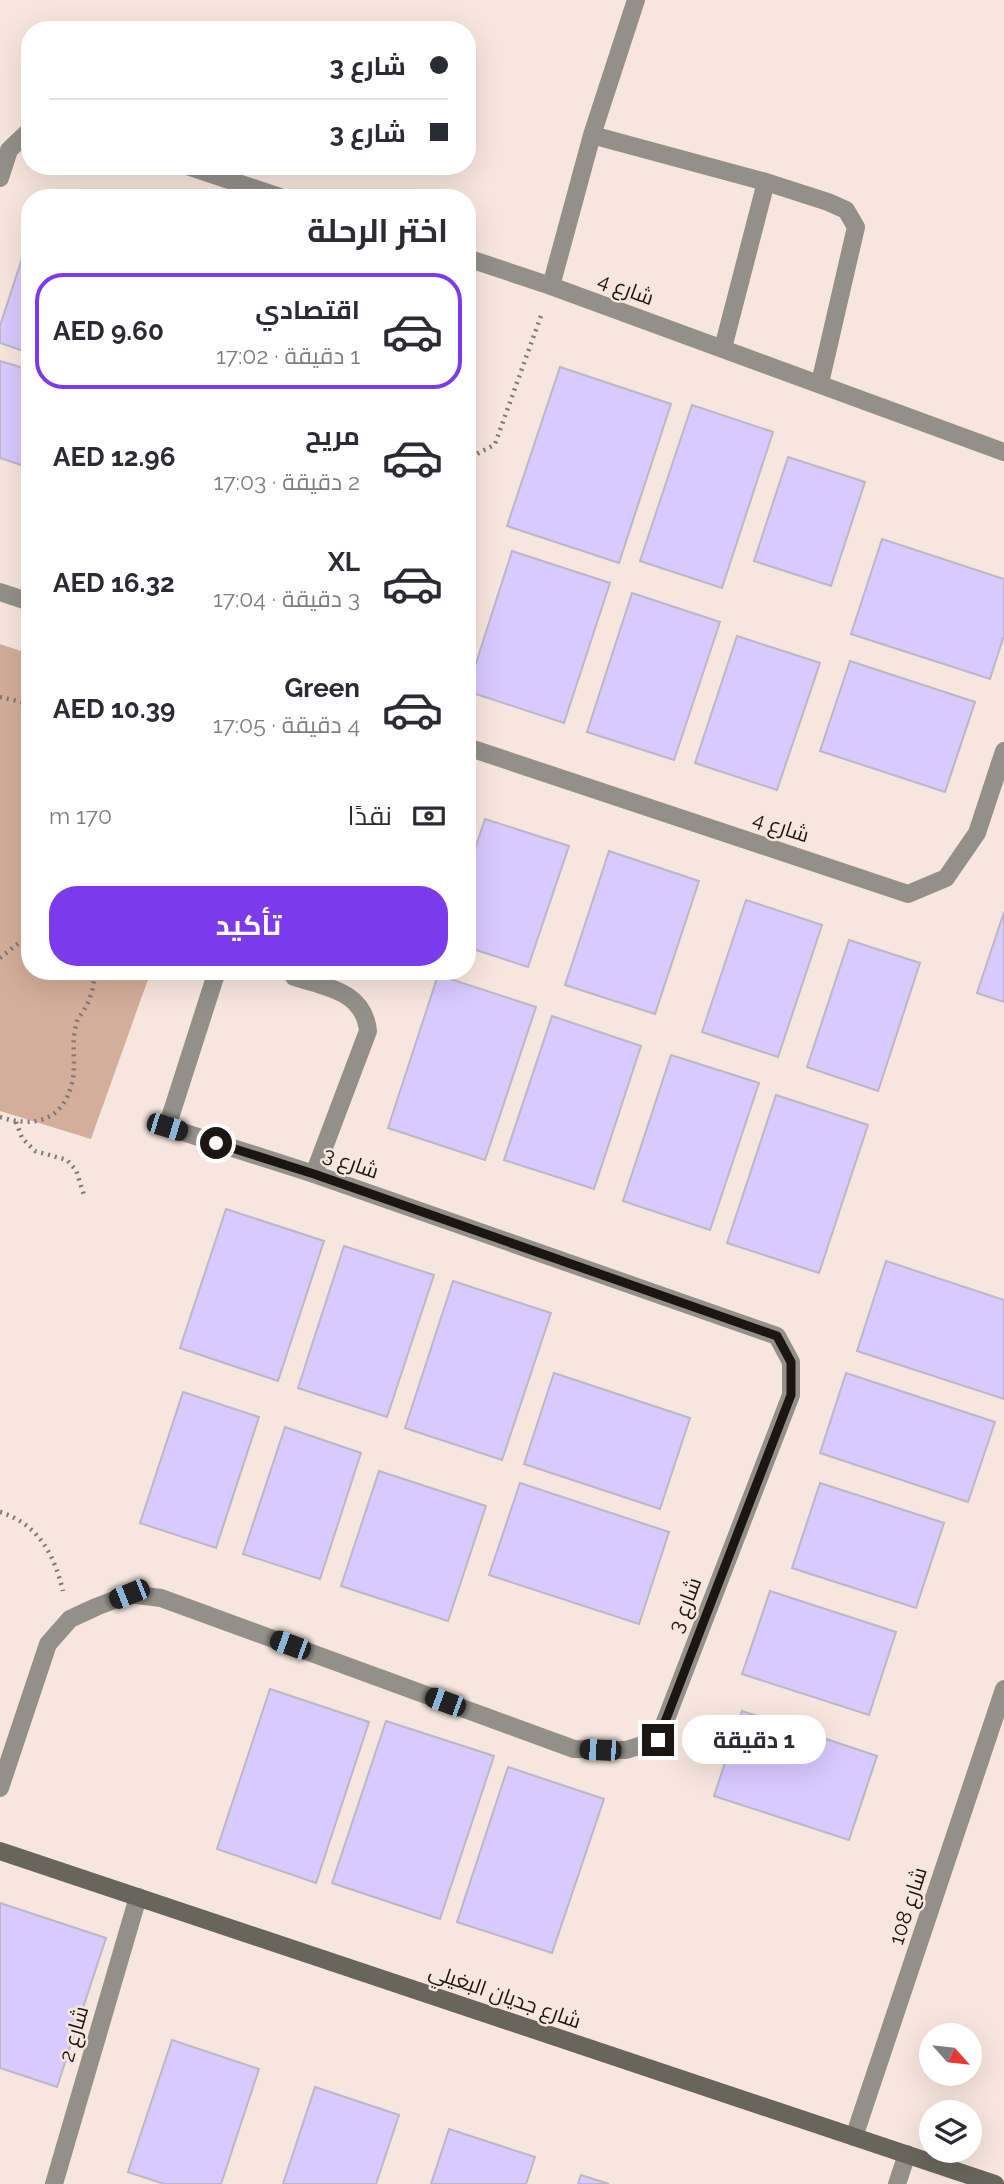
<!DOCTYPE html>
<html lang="ar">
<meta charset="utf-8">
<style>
body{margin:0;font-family:Raleway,Cairo,sans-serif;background:#f2f2f3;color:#2b2b33;direction:rtl;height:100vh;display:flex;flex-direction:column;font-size:26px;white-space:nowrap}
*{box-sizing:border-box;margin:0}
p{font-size:23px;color:#7c7c81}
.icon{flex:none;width:38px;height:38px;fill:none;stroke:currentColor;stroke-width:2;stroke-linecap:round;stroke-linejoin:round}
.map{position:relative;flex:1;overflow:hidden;direction:ltr}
.drawer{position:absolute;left:21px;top:189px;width:455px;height:791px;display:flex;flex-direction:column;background:#fff;border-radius:28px;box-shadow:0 7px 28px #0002;direction:rtl}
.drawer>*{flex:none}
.hud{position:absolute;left:21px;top:21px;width:455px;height:154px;border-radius:28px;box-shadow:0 7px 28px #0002;direction:rtl;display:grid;align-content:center;height:154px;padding:0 28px;background:#fff}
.needle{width:46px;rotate:117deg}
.buttons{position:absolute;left:919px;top:2023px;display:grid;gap:14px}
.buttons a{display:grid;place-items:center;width:63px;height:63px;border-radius:50%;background:#fff;box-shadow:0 7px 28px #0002;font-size:35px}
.end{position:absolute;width:32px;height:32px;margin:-16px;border:9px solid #1b1612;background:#fff;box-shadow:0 0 0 4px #fff}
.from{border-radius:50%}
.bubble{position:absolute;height:49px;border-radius:24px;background:#fff;box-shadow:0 7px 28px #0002;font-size:23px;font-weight:700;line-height:49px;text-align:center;direction:rtl}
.car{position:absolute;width:21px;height:42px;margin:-21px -10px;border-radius:9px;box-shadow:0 0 5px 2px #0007;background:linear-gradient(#222 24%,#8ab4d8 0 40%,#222 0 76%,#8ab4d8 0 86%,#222 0)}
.hud b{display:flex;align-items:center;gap:24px;height:66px;font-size:26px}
.hud b+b{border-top:2px solid #e1e1e2}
.hud i{width:18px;height:18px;background:#2b2b33}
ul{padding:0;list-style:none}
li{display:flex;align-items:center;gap:21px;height:116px;margin:0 14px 10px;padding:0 14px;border:4px solid transparent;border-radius:28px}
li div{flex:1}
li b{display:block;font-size:26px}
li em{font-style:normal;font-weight:700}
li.current{border-color:#7c3aed}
li>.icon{width:63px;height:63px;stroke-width:1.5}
h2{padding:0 28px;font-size:32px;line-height:84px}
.pay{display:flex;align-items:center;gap:18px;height:77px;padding:0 28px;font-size:26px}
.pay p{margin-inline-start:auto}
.action{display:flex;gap:14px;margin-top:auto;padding:14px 28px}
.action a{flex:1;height:80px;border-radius:28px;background:#7c3aed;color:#fff;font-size:28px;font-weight:700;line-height:80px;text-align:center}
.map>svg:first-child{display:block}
.green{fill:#d3ae9a}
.building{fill:#d8c9ff;stroke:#bbb7c7;stroke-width:2}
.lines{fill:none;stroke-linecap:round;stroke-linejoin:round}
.path{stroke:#827771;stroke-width:4.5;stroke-dasharray:2 5;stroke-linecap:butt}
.lane{stroke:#929089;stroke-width:18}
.street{stroke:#929089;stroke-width:18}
.secondary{stroke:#68655c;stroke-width:18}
.route{stroke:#1b1612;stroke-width:9}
.labels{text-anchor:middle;stroke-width:5;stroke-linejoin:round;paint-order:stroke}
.street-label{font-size:21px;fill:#1b1612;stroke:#f7e6dd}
</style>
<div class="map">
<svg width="1004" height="2184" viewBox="0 0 1004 2184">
<rect width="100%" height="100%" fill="#f7e6dd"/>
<path class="green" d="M0 644 30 654V971H151L91 1139 0 1111Z"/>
<path class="building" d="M27 243 30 244V353L0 343V326Z
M0 361 30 370V468L0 458Z
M560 367 671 404 619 563 507 526Z
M692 405 773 432 722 588 640 561Z
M788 457 865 482 831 586 754 561Z
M882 539 1004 579V635L990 679 851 634Z
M512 551 610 583 564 723 467 691Z
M632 593 720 622 674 760 587 732Z
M737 636 820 663 777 790 695 763Z
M850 661 975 702 945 792 820 751Z
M485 819 569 846 528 967 467 947V873Z
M609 851 699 881 655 1014 565 985Z
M746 900 822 925 778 1057 702 1032Z
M1004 912V1002L977 993Z
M849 940 920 963 878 1091 807 1067Z
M438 975 536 1007 485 1160 388 1128Z
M552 1016 641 1046 594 1189 504 1160Z
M671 1055 759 1083 710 1230 623 1201Z
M776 1095 868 1125 819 1273 727 1243Z
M226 1209 324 1241 278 1381 180 1348Z
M344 1246 434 1275 387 1417 298 1388Z
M886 1261 1004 1300V1399L857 1351Z
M453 1281 551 1313 502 1460 405 1428Z
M554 1373 690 1418 660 1509 524 1464Z
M846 1373 995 1422 968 1502 820 1453Z
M183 1392 259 1417 216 1548 140 1523Z
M285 1427 361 1453 320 1579 243 1554Z
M379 1471 486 1506 448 1621 341 1586Z
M520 1483 669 1532 639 1624 489 1575Z
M820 1483 944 1523 916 1608 792 1568Z
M770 1591 896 1632 869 1715 742 1674Z
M270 1689 369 1722 316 1883 217 1849Z
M742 1711 877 1756 849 1840 714 1796Z
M386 1721 494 1756 440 1919 332 1883Z
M508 1767 604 1799 552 1953 457 1922Z
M0 1903 106 1938 57 2087 0 2068Z
M172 2040 259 2069 221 2184H164L128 2172Z
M315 2087 399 2115 376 2184H283Z
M449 2129 535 2157 526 2184H431Z
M581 2175 609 2184H578Z"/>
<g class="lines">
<path class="path" d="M467 463C474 453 485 451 495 444L542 313
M0 697 30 704
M0 958 30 934
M0 1117C34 1128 63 1121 72 1083 77 1063 70 1042 77 1022 78 1017 83 1013 85 1008 91 999 95 982 94 971
M16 1122 22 1138 35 1151 67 1160 76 1170 84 1195
M0 1512C38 1524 54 1554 63 1591"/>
<path class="lane" d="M592 135 766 182 828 202 846 210 856 227 820 383
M551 286 592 135 636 0
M723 348 766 182
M294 977C326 987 364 991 368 1031L314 1174
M167 1127 217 971
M897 2184 907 2154"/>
<path class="street" d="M187 166 283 198
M0 178 9 150 30 130
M467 258 551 286 1004 452
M0 592 30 602
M467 747 908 894 946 878 977 833 1004 751
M0 1788 48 1644 70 1619 96 1607 129 1594 161 1598 574 1749 626 1750 658 1740 791 1395V1362L777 1336 314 1174 167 1127
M854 2137 1004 1689
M54 2184 138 1897"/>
<path class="secondary" d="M0 1851 995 2184"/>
</g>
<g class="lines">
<path class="route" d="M216 1143 314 1174 777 1336 791 1362V1395L658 1740"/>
</g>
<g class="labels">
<g class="street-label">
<text transform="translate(626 289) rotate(20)" y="7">شارع 4</text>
<text transform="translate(781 827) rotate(18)" y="7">شارع 4</text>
<text transform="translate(351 1163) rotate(19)" y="7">شارع 3</text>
<text transform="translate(685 1605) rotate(-69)" y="7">شارع 3</text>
<text transform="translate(908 1906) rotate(-72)" y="7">شارع 108</text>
<text transform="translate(505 1996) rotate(19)" y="7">شارع جديان البغيلي</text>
<text transform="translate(74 2034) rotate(-74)" y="7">شارع 2</text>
</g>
</g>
</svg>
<div class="buttons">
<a><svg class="needle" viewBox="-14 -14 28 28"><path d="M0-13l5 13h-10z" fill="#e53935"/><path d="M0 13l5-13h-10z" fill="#7c7c81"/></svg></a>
<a><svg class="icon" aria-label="layers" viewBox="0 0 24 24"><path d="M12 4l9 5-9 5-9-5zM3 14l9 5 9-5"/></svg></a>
</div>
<i class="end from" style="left:216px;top:1143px"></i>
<i class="end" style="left:658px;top:1740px"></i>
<div class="bubble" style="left:682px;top:1715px;width:144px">1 دقيقة</div>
<i class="car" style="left:167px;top:1127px;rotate:107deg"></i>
<i class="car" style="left:129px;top:1594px;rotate:248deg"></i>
<i class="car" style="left:290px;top:1645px;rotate:290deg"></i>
<i class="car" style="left:445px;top:1702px;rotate:290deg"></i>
<i class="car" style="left:600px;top:1750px;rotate:272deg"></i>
<div class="hud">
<b><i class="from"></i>شارع 3</b>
<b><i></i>شارع 3</b>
</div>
<section class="drawer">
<h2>اختر الرحلة</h2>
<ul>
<li class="current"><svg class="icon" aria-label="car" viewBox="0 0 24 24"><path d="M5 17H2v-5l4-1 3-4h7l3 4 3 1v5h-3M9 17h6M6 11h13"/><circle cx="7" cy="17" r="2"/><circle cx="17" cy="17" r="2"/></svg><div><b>اقتصادي</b><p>1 دقيقة · 17:02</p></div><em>AED 9.60</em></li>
<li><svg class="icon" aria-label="car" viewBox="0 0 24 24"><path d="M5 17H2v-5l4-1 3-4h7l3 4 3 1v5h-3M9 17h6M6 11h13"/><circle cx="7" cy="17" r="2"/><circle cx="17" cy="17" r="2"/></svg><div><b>مريح</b><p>2 دقيقة · 17:03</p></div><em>AED 12.96</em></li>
<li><svg class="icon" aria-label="car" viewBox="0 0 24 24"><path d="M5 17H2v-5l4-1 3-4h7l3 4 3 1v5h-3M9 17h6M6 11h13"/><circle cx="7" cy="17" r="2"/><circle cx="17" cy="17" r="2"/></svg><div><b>XL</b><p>3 دقيقة · 17:04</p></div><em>AED 16.32</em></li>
<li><svg class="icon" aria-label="car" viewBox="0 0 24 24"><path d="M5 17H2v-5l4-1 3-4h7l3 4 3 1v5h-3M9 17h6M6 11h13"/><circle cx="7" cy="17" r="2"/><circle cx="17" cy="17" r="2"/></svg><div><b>Green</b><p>4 دقيقة · 17:05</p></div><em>AED 10.39</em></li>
</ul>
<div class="pay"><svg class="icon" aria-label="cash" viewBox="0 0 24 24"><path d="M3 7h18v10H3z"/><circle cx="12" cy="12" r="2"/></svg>نقدًا<p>170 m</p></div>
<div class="action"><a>تأكيد</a></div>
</section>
</div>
